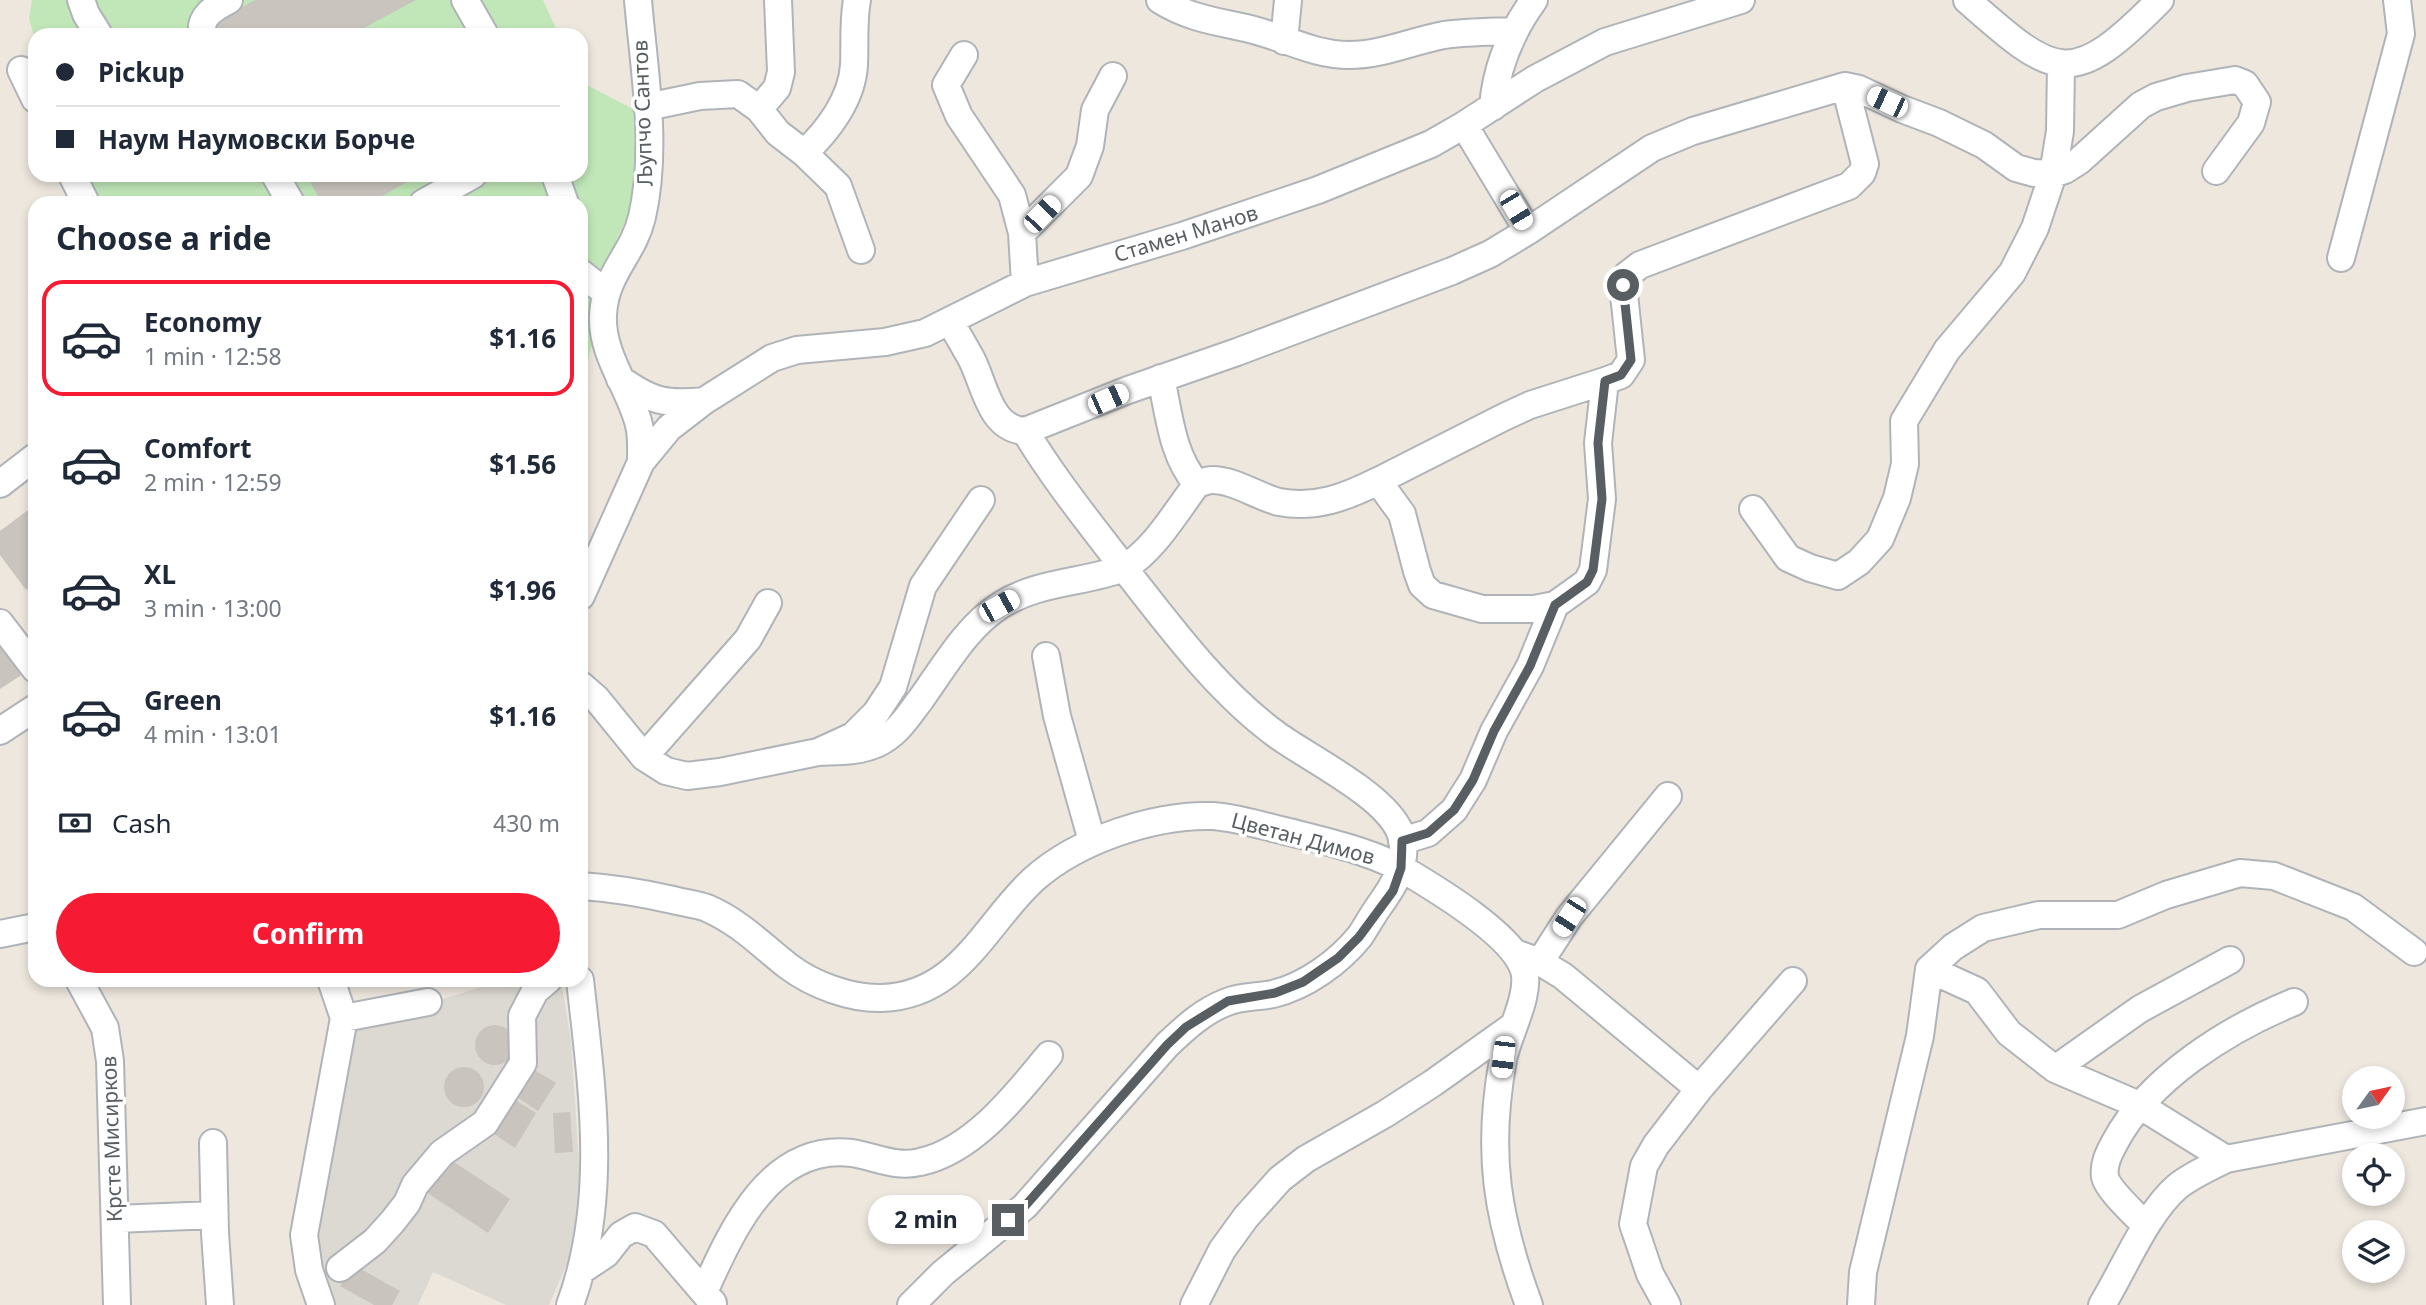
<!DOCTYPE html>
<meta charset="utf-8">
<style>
body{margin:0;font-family:"Noto Sans",sans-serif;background:#f6f6f7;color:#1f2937;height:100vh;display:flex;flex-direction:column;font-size:26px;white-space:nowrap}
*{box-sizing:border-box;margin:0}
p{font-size:23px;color:#747a83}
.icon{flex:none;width:38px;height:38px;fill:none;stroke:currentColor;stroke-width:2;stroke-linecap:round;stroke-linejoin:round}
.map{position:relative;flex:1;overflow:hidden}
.panel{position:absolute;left:28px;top:196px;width:560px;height:791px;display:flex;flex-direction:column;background:#fff;border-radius:21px;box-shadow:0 4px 10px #0003}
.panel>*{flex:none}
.hud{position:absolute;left:28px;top:28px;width:560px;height:154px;border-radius:21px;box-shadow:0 4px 10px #0003;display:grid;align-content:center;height:154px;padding:0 28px;background:#fff}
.needle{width:46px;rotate:57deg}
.fabs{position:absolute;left:2342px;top:1066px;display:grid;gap:14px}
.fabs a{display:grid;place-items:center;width:63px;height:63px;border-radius:50%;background:#fff;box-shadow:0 4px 10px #0003;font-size:35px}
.end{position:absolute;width:32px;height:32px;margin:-16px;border:9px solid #585e61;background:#fff;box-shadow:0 0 0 4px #fff}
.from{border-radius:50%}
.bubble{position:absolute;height:49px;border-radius:24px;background:#fff;box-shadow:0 4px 10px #0003;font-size:23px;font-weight:700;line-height:49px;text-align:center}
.car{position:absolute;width:21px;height:42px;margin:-21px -10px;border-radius:9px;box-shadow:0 0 5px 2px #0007;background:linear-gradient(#fff 24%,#345 0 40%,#fff 0 76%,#345 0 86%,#fff 0)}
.hud b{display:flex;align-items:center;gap:24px;height:66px;font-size:26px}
.hud b+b{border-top:2px solid #e0e1e3}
.hud i{width:18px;height:18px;background:#1f2937}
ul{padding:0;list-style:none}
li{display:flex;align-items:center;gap:21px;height:116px;margin:0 14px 10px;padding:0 14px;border:4px solid transparent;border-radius:21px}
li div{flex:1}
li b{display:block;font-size:26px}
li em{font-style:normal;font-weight:700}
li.current{border-color:#f61a33}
li>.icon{width:63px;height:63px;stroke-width:1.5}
h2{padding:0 28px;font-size:32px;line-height:84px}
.pay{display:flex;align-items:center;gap:18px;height:77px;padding:0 28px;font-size:26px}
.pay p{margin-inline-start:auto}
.cta{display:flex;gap:14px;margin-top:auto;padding:14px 28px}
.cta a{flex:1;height:80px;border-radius:42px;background:#f61a33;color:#fff;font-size:28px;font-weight:700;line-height:80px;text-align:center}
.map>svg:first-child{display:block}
.industrial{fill:#dcd9d3}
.green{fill:#c1e7b8}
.building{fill:#c9c4bd}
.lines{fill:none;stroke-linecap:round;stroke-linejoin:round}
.minor-casing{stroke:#b0b4b8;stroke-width:30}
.minor{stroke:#fff;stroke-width:26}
.route{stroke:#585e61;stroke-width:9}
.labels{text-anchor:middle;stroke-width:7;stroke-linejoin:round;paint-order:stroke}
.street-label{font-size:21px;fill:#585e61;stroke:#fff}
</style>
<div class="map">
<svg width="2426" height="1305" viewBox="0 0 2426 1305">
<rect width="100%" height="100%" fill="#ede7de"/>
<path class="industrial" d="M504 980H561L571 1041 579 1162V1211L569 1259 549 1305H506L433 1272 418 1305H330L314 1240 353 1027Z"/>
<path class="green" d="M32 0H543L559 35H35V40L29 18Z
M581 82 633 109 637 197 616 240 581 390V203H101L89 175H581Z"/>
<path class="building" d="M255 0H416L351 35H221L214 22Z
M306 175H419L370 203H322Z
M35 505V583L26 590 0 555V531Z
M0 639 23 674 0 689Z
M475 1045a20 20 0 1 1 40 0a20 20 0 1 1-40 0Z
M444 1087a20 20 0 1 1 40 0a20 20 0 1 1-40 0Z
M531 1068 556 1083 538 1111 514 1095Z
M512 1098 536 1113 515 1148 491 1132Z
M570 1112 573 1152 555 1153 553 1113Z
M448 1158 510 1199 488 1233 426 1192Z
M352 1264 400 1291 392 1305H374L340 1286Z"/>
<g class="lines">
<g class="minor-casing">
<path id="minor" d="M81 0 86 14 99 35
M465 0 485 35
M638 0C644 71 658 147 642 217 633 255 605 273 603 315 601 355 630 388 639 425 642 437 641 451 641 462
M1160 0C1189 18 1214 21 1246 28 1282 36 1312 55 1349 55 1382 55 1412 41 1444 35 1467 32 1490 32 1514 31
M1967 0C2057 80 2072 89 2160 0
M202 35C199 16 214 8 229 0
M1284 41 1288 0
M964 55 946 85 959 116 1012 195 1022 233 1025 283
M21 70 35 99
M647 107 700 96 738 94 759 109 777 88 781 72 778 0
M1493 107C1496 67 1511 32 1534 0
M759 109 778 133 804 153C828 131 852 99 854 65 855 44 853 21 857 0
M1464 125 1528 231
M804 153 838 186 861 250
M72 175 86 203
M275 175 291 203
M555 175 565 203
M423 203 473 175
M1022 233 1079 176 1090 146 1095 110 1113 76
M2341 258 2401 34 2397 0
M581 273 605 292
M950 321C957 334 965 347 972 360 985 386 990 429 1025 431L1128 390 1237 352 1452 271 1490 254 1528 231 1652 148 1693 131 1845 86 1859 89 1902 109 1939 123 1984 145 2016 168 2034 173 2053 174 2065 170 2079 161 2141 105 2156 97 2187 88 2235 80 2245 84 2257 102 2251 123 2216 171
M620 379C651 401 665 405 704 401
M1378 481 1504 417 1530 405 1605 381
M0 484 35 457
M1197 484C1201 483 1207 480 1212 480 1235 480 1258 497 1279 502 1316 509 1346 497 1378 481L1402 514 1417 571 1422 585 1433 595 1482 609H1534L1555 605 1587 582 1593 570 1602 499 1598 443 1605 381 1621 375 1631 360 1623 285 1627 275 1640 265 1849 186 1862 173 1865 164 1845 86
M1753 509 1788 558 1810 568 1838 576 1859 562 1880 539 1897 498 1905 464 1904 421 1947 350 2012 273 2035 228 2053 174 2060 131 2061 64
M581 596 641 462 669 428 704 401 772 358 797 350 885 342 925 333 1025 283 1182 236 1318 190 1431 144 1464 125 1535 79 1605 42 1741 0
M0 623 35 669
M1046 656 1057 716 1092 841
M581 685 596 698 644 757 666 771 687 776 720 772 818 752 853 736 876 713 893 687 923 586 981 500
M0 731 35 708
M818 752C837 751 858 752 876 744 897 735 908 716 921 699 944 667 967 626 1001 605 1039 581 1084 583 1124 568 1155 549 1175 513 1197 484 1172 456 1169 414 1161 378
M644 757 748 639 768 603
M1402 841 1428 833 1454 810 1473 780 1494 731 1530 666 1555 605
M581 886C613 888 642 893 673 900 684 903 697 904 707 908 741 923 761 945 788 966 813 985 851 999 882 998 960 995 984 925 1034 879 1078 840 1155 814 1213 816 1241 818 1269 828 1297 834 1336 844 1376 853 1411 874 1441 892 1513 936 1524 970 1531 995 1508 1034 1503 1060 1486 1153 1497 1218 1529 1305
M0 934 35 927
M1515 953 1540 962 1563 976 1699 1089
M1540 962 1569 917 1668 796
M79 980 105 1028 110 1061 117 1305
M344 1018 428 1002
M2055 1069 2009 1033 1977 991 1929 969 1953 947 1983 928 2039 915H2118L2166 895 2240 873 2274 876 2353 907 2414 952
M213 1143 215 1233 220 1305
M2226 1159 2139 1105 2055 1069 2140 1009 2230 960
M115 1219 214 1215
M2146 1226C2136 1215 2108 1190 2105 1177 2103 1164 2109 1153 2115 1142 2149 1078 2228 1029 2294 1002
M340 1268 375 1241 393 1221 407 1203 415 1185 442 1153 485 1123 523 1063 522 1016 535 991 548 980
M582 1270 606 1254 621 1235 635 1227 654 1234 713 1303
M704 1292C732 1230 770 1143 852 1153 876 1157 896 1168 920 1162 973 1151 1017 1094 1049 1055
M321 1305 309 1270 304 1235 344 1018 331 980
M570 1305C609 1199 592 1089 580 980
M911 1305 943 1273 1025 1206 1167 1045C1185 1028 1203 1011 1227 1002 1241 996 1258 997 1273 994 1306 986 1339 962 1360 936 1366 927 1371 918 1377 909 1393 887 1411 861 1400 832 1385 795 1310 759 1277 735 1218 692 1172 629 1127 572 1092 526 1055 481 1025 431
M1194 1305 1222 1250 1246 1217 1280 1179 1306 1159 1385 1114 1433 1083 1513 1026
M1667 1305 1650 1274 1633 1224 1644 1166 1656 1145 1699 1089 1793 981
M1861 1305 1863 1272 1920 1036 1929 969
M2102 1305C2124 1269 2147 1212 2178 1186 2192 1175 2210 1167 2226 1159L2426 1121"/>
</g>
<use href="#minor" class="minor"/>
</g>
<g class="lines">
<path class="route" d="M1008 1220 1025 1206 1167 1045 1186 1027 1228 1001 1275 993 1303 982 1338 958 1359 937 1393 891 1401 868 1402 841 1428 833 1454 810 1473 780 1494 731 1530 666 1555 605 1587 582 1593 570 1602 499 1598 443 1605 381 1621 375 1631 360 1623 285"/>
</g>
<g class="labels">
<g class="street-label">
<text transform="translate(643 113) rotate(-92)" y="7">Љупчо Сантов</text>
<text transform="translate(1186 234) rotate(-17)" y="7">Стамен Манов</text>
<text transform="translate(1303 839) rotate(15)" y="7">Цветан Димов</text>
<text transform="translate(112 1139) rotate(-92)" y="7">Крсте Мисирков</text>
</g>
</g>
</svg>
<div class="fabs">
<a><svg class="needle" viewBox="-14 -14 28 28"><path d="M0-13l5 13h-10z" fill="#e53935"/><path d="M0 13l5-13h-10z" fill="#747a83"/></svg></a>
<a><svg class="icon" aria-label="locate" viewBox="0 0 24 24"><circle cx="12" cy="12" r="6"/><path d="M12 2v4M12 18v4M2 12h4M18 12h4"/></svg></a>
<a><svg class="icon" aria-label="layers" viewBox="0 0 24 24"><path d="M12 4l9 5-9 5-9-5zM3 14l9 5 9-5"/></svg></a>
</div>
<i class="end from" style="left:1623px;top:285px"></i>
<i class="end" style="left:1008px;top:1220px"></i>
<div class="bubble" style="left:868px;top:1195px;width:116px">2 min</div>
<i class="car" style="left:1887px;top:102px;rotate:295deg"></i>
<i class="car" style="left:1516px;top:210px;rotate:149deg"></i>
<i class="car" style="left:1042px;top:214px;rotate:44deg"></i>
<i class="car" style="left:1108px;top:399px;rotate:66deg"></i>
<i class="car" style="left:999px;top:606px;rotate:61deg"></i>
<i class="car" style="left:1569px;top:917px;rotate:213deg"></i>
<i class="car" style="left:1503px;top:1057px;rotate:187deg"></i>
<div class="hud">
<b><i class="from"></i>Pickup</b>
<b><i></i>Наум Наумовски Борче</b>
</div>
<section class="panel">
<h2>Choose a ride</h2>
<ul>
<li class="current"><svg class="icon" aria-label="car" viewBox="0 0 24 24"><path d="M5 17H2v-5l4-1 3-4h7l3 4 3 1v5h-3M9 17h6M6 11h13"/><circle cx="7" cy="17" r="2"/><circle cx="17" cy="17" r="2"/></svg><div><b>Economy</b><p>1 min · 12:58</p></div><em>$1.16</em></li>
<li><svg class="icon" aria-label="car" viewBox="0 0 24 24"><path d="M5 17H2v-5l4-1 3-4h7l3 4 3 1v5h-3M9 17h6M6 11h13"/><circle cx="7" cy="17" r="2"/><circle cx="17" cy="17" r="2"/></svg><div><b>Comfort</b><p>2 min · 12:59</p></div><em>$1.56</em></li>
<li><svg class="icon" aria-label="car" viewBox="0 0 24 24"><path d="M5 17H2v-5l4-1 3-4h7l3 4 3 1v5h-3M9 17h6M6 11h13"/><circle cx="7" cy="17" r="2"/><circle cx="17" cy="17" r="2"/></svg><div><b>XL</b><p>3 min · 13:00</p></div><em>$1.96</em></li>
<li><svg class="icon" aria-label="car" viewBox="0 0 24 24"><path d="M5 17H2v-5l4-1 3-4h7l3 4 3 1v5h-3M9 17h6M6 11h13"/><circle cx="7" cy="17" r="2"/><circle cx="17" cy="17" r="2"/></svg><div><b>Green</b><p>4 min · 13:01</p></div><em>$1.16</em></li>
</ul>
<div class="pay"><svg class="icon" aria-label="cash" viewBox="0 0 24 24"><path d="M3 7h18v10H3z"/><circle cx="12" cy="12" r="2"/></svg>Cash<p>430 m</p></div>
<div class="cta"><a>Confirm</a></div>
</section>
</div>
